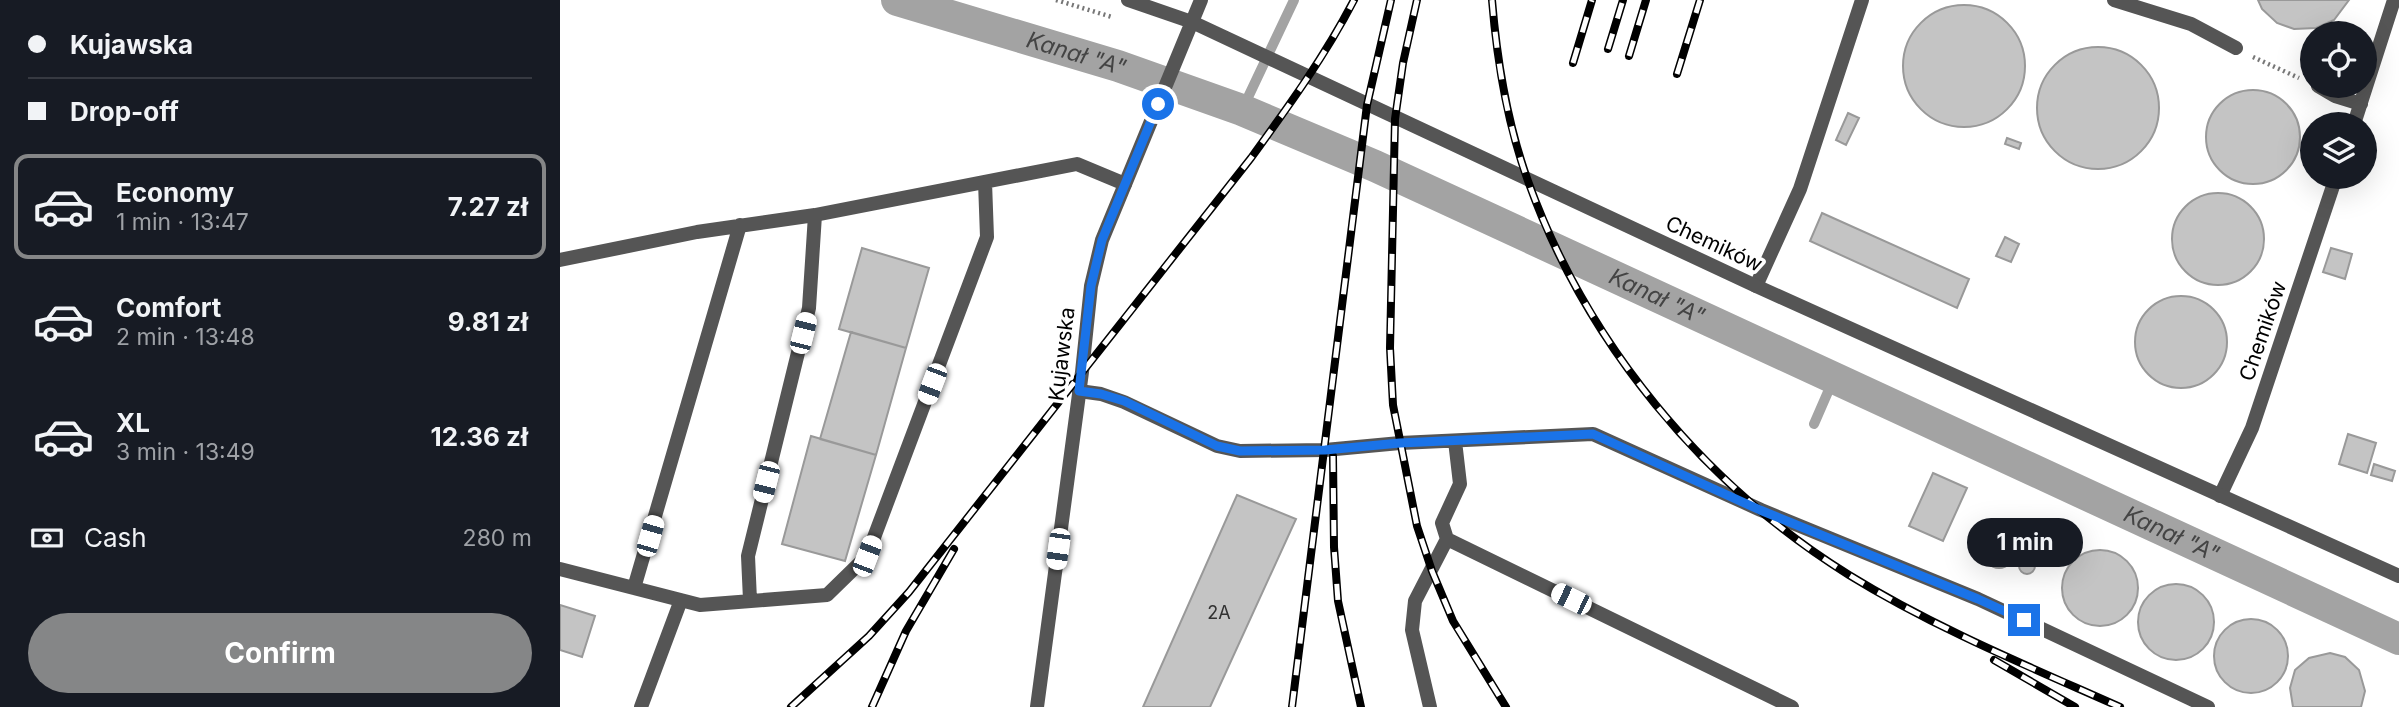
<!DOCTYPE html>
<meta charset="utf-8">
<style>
body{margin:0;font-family:Inter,sans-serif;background:#242831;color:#f1f3f6;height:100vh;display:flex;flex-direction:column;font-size:26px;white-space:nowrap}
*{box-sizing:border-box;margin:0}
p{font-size:23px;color:#9ea1a6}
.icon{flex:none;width:38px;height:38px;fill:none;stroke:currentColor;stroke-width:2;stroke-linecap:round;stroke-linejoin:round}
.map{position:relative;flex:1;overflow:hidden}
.sheet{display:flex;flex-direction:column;background:#171b24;width:560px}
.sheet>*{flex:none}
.hud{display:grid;align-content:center;height:154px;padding:0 28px;background:#171b24}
.tools{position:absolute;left:1740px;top:21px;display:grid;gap:14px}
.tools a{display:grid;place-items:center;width:77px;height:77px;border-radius:50%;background:#171b24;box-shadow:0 7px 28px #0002;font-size:35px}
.end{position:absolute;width:32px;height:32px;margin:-16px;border:9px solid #1a73e8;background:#fff;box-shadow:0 0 0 4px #fff}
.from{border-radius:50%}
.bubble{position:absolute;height:49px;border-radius:24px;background:#171b24;box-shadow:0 7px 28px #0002;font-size:23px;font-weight:700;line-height:49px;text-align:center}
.car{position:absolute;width:21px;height:42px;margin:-21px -10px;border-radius:9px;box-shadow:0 0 5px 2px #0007;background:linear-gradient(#fff 24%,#345 0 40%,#fff 0 76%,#345 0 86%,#fff 0)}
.hud b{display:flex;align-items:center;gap:24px;height:66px;font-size:26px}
.hud b+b{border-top:2px solid #363941}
.hud i{width:18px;height:18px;background:#f1f3f6}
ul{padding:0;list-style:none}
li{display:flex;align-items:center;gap:21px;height:105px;margin:0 14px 10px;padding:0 14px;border:4px solid transparent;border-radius:14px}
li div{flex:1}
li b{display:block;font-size:26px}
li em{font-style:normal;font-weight:700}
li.active{border-color:#858687}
li>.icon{width:63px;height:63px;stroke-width:1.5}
.pay{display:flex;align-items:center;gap:18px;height:77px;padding:0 28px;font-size:26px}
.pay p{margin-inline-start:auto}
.button{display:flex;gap:14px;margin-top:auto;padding:14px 28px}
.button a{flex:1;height:80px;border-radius:42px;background:#858687;color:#fff;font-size:28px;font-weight:700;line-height:80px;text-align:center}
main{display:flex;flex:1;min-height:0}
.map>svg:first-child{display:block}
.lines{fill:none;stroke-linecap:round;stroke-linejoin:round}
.stream{stroke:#a3a3a3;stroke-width:10}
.canal{stroke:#a3a3a3;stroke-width:32}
.building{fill:#c4c4c4;stroke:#999;stroke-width:2}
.path{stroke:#777;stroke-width:4.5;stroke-dasharray:2 3.5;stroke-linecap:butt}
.lane{stroke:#555;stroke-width:14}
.street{stroke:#555;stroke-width:14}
.rail-casing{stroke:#000;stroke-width:8}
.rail{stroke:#fff;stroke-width:5;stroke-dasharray:16;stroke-linecap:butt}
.route{stroke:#1a73e8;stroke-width:9}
.labels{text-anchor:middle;stroke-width:7;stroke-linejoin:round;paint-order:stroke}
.number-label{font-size:18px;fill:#313131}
.street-label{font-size:21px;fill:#000;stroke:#fff}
.water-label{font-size:23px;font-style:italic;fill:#444;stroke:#fff}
</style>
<main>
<section class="sheet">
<div class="hud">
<b><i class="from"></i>Kujawska</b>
<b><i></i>Drop-off</b>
</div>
<ul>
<li class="active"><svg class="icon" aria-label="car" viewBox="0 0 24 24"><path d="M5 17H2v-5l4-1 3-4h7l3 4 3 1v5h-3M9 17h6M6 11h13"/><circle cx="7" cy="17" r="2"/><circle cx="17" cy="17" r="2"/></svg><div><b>Economy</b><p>1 min · 13:47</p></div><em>7.27 zł</em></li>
<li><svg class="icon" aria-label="car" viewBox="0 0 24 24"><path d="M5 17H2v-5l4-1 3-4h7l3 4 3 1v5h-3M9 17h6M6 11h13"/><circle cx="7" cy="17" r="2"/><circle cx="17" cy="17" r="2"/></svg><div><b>Comfort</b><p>2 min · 13:48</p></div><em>9.81 zł</em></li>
<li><svg class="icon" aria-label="car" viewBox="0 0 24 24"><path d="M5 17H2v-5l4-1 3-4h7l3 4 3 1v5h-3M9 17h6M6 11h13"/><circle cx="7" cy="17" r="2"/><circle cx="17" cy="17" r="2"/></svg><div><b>XL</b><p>3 min · 13:49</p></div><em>12.36 zł</em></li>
</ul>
<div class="pay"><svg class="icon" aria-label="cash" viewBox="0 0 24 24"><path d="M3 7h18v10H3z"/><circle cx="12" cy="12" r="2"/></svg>Cash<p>280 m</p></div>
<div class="button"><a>Confirm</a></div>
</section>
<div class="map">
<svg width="1839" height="707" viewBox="0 0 1839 707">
<rect width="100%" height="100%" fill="#fff"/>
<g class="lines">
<path class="stream" d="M682 110 734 0
M1254 424 1274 378"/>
<path class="canal" id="s1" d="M337 0 558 66 682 110 815 166 1839 639"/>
</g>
<path class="building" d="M1698 0H1789L1774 20 1756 28 1734 29 1717 23 1702 9Z
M1343 66a61 61 0 1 1 122 0a61 61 0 1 1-122 0Z
M1477 108a61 61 0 1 1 122 0a61 61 0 1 1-122 0Z
M1646 137a47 47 0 1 1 94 0a47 47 0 1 1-94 0Z
M1288 113 1299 118 1286 145 1276 140Z
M1447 138 1461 143 1459 149 1445 144Z
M1612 239a46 46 0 1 1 92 0a46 46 0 1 1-92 0Z
M1262 213 1409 279 1397 308 1250 241Z
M1445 237 1459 244 1451 262 1436 256Z
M302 248 369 268 346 348 279 329Z
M1771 248 1792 254 1785 279 1763 272Z
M1575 342a46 46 0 1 1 92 0a46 46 0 1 1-92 0Z
M291 332 346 348 316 455 260 439Z
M1788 434 1816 443 1807 473 1779 464Z
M251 436 316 455 285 561 222 544Z
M1814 464 1835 471 1832 481 1811 475Z
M1373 473 1407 488 1383 541 1349 526Z
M677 495 736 519 650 707H583Z
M1424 553a15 15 0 1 1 30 0a15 15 0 1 1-30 0Z
M1502 588a38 38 0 1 1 76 0a38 38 0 1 1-76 0Z
M1459 566a8 8 0 1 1 16 0a8 8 0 1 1-16 0Z
M1578 622a38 38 0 1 1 76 0a38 38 0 1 1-76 0Z
M0 605 35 616 22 657 0 650Z
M1654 656a37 37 0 1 1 74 0a37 37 0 1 1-74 0Z
M1770 653 1785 657 1799 670 1805 691 1801 707H1733L1730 688 1735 670 1749 658Z"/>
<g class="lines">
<path class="path" d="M496 0 552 17
M1693 57 1739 78"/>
<path class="lane" d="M1554 0 1631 24 1676 48
M1758 86 1775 96 1801 104
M1794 124 1834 0
M0 260 137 232 255 215 517 164 565 184
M1196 286 1240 189 1302 0
M519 391 541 394 564 402 657 446 680 451 765 450 840 443 1033 434 1201 510 1418 599 1648 707
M1660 496 1692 428 1776 177
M887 539 1232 707
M0 569 140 605 267 595 307 556 427 237 425 182
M74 588 180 225
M190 600 188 556 249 308 255 215
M81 707 121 600
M870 707 852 630 855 601 887 539 882 523 900 484 895 441"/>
<path class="street" d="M568 0 632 22 1196 286 1839 576
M477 707 522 372 531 286 542 240 641 0"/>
<g class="rail-casing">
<path id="rail" d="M857 0 843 63 835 119 830 348 833 405 857 526 872 571 893 621 946 707
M932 0C937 61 947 123 968 181 1026 343 1144 485 1289 575 1375 628 1468 666 1560 707
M1048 49 1063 0
M1069 56 1086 0
M1013 63 1032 0
M1117 74 1140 0
M773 456 774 547 778 601 801 707
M1434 660 1515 707
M231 707 309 636 349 592 691 158C728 107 765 56 794 0
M312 707 346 631 394 549
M732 707 807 105 831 0"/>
</g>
<use href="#rail" class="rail"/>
</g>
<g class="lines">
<path class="route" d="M598 104 542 240 531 286 519 391 541 394 564 401 657 446 680 451 765 450 840 443 1033 434 1200 510 1418 599 1464 620"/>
</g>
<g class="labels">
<g class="number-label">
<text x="659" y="619">2A</text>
</g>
<g class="street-label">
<text transform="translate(1154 244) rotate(25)" y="7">Chemików</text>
<text transform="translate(1703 331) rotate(-71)" y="7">Chemików</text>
<text transform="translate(502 354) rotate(-83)" y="7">Kujawska</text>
</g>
<g class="water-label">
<text dy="8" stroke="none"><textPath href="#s1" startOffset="187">Kanał "A"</textPath></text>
<text dy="8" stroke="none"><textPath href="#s1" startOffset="817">Kanał "A"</textPath></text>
<text dy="8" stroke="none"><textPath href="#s1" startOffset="1384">Kanał "A"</textPath></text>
</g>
</g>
</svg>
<div class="tools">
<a><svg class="icon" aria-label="locate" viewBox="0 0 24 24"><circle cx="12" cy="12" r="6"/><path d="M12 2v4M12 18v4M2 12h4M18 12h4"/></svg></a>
<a><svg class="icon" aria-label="layers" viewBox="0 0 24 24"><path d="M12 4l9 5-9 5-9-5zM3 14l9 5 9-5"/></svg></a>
</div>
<i class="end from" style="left:598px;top:104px"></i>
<i class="end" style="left:1464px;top:620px"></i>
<div class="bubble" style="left:1407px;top:518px;width:116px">1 min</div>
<i class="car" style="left:243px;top:333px;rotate:14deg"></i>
<i class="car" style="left:372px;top:384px;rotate:201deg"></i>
<i class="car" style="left:206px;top:482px;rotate:194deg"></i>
<i class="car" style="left:90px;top:536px;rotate:16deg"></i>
<i class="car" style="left:498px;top:549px;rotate:188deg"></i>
<i class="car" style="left:307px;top:556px;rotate:21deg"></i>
<i class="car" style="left:1011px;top:599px;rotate:296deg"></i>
</div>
</main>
